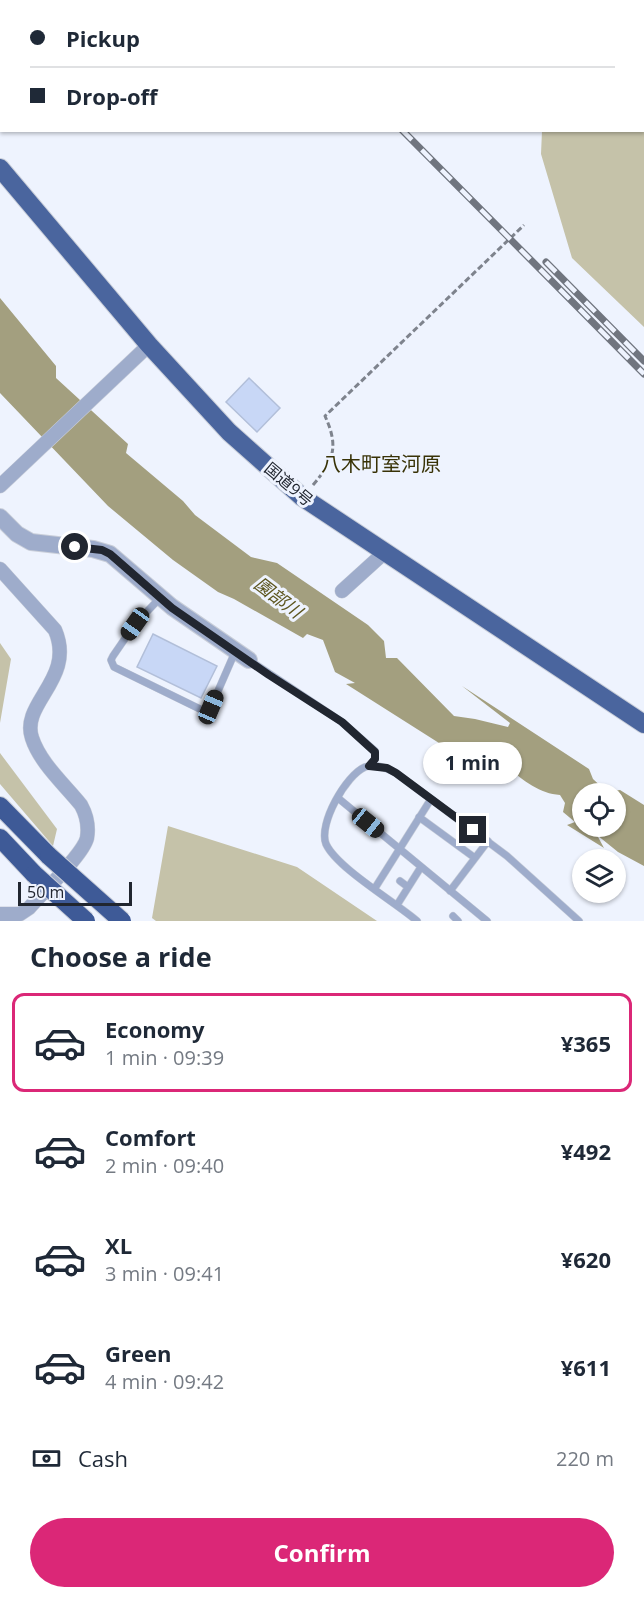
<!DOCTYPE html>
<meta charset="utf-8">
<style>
body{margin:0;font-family:"Open Sans","Noto Sans JP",sans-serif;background:#f6f6f7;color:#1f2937;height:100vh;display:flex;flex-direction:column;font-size:22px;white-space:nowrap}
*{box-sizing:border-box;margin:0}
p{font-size:20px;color:#747a83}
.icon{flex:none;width:33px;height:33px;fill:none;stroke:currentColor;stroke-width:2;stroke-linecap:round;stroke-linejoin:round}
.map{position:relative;height:921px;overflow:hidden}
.sheet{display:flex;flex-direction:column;background:#fff;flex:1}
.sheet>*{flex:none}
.guide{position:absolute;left:0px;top:0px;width:645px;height:132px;box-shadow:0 2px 4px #0004;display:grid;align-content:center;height:132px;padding:0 30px;background:#fff}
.fabs{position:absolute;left:572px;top:783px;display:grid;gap:12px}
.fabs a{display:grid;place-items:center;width:54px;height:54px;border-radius:50%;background:#fff;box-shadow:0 2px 4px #0004;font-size:30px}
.scale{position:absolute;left:18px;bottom:15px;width:114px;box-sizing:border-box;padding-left:6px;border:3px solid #212630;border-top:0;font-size:16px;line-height:21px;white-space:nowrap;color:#212630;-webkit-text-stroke:4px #eef3fe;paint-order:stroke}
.end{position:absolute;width:27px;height:27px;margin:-14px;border:8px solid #212630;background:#fff;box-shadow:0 0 0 3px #fff}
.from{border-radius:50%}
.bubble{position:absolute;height:42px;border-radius:21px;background:#fff;box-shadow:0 2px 4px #0004;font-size:20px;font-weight:700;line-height:42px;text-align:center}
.car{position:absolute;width:18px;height:36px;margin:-18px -9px;border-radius:8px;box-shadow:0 0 4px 2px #0007;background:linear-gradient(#222 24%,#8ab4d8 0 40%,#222 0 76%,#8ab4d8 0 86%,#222 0)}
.guide b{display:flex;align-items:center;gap:21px;height:57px;font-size:22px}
.guide b+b{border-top:2px solid #e0e1e3}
.guide i{width:15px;height:15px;background:#1f2937}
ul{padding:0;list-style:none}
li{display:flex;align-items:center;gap:18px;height:99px;margin:0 12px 9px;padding:0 18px;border:3px solid transparent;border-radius:12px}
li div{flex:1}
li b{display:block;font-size:22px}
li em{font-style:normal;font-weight:700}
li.on{border-color:#db2777}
li>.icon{width:54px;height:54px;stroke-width:1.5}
h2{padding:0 30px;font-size:27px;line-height:72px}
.pay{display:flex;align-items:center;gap:15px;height:66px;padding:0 30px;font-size:22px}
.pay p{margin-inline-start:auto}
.cta{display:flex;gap:12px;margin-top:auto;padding:12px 30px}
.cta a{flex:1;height:69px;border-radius:36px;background:#db2777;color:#fff;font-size:24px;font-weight:700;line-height:69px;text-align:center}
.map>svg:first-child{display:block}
.green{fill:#c5c2a9}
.water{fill:#a39f7f;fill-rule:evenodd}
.building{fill:#c8d7f6;stroke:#b2bfd9;stroke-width:1.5}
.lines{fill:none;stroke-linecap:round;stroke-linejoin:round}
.service-casing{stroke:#c9ced9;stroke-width:8}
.minor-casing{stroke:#c9ced9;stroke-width:15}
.tertiary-casing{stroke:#c9ced9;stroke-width:18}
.trunk-casing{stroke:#c9ced9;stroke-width:20}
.motorway-casing{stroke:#c9ced9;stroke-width:20}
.path{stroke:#7e838d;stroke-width:3;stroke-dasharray:6 3;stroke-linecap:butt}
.service{stroke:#9eaccb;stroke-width:7}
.minor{stroke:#9eaccb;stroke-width:14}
.tertiary{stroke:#9eaccb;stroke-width:16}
.trunk{stroke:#4a659e;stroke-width:18}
.motorway{stroke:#3e5a97;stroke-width:18}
.rail-casing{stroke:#70757f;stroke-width:7}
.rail{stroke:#eef3fe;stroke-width:4.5;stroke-dasharray:14;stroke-linecap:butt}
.motorway-bridge-casing{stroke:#c9ced9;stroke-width:20;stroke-linecap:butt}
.motorway-bridge{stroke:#3e5a97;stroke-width:18}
.route{stroke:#212630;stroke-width:8}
.labels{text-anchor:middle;stroke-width:6;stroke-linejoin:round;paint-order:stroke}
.street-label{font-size:16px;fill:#212630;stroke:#eef3fe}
.water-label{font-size:18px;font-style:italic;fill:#5d561f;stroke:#eef3fe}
.quarter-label{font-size:20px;fill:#383206;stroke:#eef3fe}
</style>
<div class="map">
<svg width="644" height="921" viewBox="0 0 644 921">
<rect width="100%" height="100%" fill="#eef3fe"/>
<path class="green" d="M644 21V327L572 258 541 154 542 131 644 130Z
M0 643 11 659 0 723Z
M0 753 57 829 53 846 0 784Z
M168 826 297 867 377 921H156L152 918Z"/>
<path class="water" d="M0 298 56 366V378L128 444 126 453 183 501 195 515 251 557 277 563 368 625 384 641 386 658H397L454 716 475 719 508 727 510 723 462 686 589 769 593 779 607 792 620 790 644 805V866L618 852 597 835 604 848 567 825 575 822 563 812 565 803 560 795C539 794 521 779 505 765H491L464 754 480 769 346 684 355 683 335 672 323 640 307 634 303 638 234 599 218 592 173 560 108 506 0 393ZM582 794H615V826H582Z"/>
<path class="building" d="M249 378 280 408 257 432 226 402Z
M153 634 217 666 201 698 137 667Z"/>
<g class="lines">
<g class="service-casing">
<path id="service" d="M161 597 135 624 113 656 111 660 114 667 206 712 211 707 235 652
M249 660 342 722 375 751V759L369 766
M338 798 487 921
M419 817 475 858
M400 881 408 887
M375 888 431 799
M450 891 488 841
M397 905 421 867
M453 916 458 921
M417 921C395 902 337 868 326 844 318 824 346 775 365 767 376 763 387 768 396 773L507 856 579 921"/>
</g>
<g class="minor-casing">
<path id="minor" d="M0 486 149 345
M0 569 55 630C76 679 20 703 32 738 40 763 65 785 81 805 87 816 89 826 87 838 83 855 42 893 29 908L20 914H0
M342 591 385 552"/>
</g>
<g class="tertiary-casing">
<path id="tertiary" d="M0 517 17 534 31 542 93 549 110 554 172 607 249 660"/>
</g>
<g class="trunk-casing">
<path id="trunk" d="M0 168 149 345 229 432 302 497 644 724"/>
</g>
<g class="motorway-casing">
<path id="motorway" d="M0 806 49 856
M0 838 34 874"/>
</g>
<path class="path" d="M313 485C334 460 339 447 325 416L524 225"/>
<use href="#service" class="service"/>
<use href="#minor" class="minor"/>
<use href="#tertiary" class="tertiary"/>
<use href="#trunk" class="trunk"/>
<use href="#motorway" class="motorway"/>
<g class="rail-casing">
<path id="rail" d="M272 0 274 2
M285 0 286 2
M402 130 644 374
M546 262 644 361"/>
</g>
<use href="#rail" class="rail"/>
<g class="motorway-bridge-casing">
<path id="motorway-bridge" d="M49 856 122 921
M34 874 86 921"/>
</g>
<use href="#motorway-bridge" class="motorway-bridge"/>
</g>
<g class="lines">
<path class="route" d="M75 547 102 550 110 554 172 608 269 675 342 722 375 752V759L369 766 387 768 396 773 473 830"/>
</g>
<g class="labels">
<g class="street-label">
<text transform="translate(289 484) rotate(40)" y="6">国道9号</text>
</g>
<g class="water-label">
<text transform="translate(278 598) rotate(37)" y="6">園部川</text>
</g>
<g class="quarter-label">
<text x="381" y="471">八木町室河原</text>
</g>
</g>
</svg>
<div class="fabs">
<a><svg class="icon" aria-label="locate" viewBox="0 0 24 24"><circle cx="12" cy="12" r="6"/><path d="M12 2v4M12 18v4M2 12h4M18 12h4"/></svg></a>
<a><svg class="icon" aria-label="layers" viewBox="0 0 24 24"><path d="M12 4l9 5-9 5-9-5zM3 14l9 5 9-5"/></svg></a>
</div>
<div class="scale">50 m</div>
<i class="end from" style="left:75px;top:547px"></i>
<i class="end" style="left:473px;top:830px"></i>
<div class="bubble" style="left:423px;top:742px;width:99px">1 min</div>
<i class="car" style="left:135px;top:624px;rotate:215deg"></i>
<i class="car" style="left:211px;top:707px;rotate:23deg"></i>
<i class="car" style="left:368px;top:823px;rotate:129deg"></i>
<div class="guide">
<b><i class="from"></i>Pickup</b>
<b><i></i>Drop-off</b>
</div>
</div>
<section class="sheet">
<h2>Choose a ride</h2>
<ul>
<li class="on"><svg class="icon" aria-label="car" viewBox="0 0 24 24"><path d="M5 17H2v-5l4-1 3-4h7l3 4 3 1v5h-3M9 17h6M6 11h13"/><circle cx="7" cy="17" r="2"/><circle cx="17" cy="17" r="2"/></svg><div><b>Economy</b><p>1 min · 09:39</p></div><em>¥365</em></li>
<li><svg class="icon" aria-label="car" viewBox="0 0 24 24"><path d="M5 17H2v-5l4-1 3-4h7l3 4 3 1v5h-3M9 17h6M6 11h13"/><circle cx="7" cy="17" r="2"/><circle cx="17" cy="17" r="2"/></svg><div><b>Comfort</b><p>2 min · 09:40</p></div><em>¥492</em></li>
<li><svg class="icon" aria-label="car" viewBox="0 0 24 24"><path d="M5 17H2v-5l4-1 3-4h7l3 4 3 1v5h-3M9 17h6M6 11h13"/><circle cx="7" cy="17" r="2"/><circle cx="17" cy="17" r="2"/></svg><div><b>XL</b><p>3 min · 09:41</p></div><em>¥620</em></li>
<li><svg class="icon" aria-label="car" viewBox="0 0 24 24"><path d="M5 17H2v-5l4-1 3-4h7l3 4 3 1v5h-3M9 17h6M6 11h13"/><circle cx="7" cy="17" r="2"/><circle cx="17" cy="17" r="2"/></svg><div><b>Green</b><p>4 min · 09:42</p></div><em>¥611</em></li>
</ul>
<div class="pay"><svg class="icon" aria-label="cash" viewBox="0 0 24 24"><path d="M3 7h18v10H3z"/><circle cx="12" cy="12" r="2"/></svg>Cash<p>220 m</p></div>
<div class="cta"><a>Confirm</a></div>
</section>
